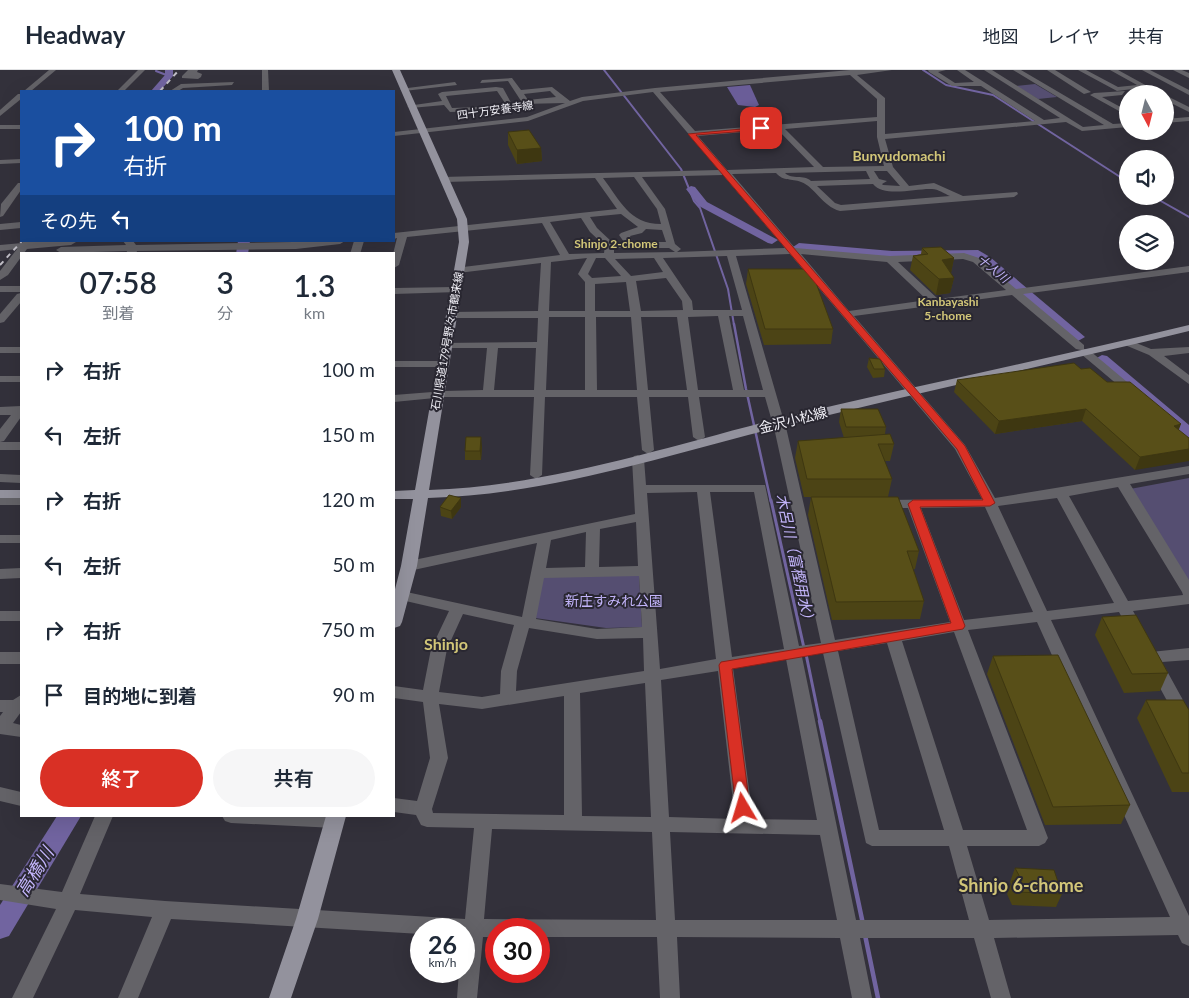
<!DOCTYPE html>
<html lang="ja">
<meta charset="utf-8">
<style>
body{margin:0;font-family:Lato,"Noto Sans JP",sans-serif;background:#f6f6f7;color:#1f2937;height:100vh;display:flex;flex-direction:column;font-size:19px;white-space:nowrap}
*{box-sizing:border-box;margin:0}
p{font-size:16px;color:#747a83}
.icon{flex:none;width:28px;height:28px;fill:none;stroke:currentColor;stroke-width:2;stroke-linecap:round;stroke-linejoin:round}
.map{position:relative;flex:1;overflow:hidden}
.side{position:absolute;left:20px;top:182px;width:375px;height:565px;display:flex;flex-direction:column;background:#fff;border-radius:0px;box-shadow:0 5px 20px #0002}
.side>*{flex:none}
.guide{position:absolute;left:20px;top:20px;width:375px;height:152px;border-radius:0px;box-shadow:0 5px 20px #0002;background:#1a4fa0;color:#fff;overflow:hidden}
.needle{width:32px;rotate:173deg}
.controls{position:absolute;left:1119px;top:15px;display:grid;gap:10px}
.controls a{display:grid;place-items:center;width:55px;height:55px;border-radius:50%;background:#fff;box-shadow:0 5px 20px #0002;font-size:25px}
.speed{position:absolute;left:410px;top:848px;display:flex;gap:10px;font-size:25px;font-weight:700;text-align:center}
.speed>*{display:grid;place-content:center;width:65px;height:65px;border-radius:50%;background:#fff;box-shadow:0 5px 20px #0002;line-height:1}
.speed small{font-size:12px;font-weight:400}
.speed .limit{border:8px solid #d22;background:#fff;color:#111}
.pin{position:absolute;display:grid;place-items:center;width:42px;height:42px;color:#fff;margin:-21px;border-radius:10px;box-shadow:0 2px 8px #0006}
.me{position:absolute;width:55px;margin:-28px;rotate:353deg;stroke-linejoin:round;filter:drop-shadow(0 0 4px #0008)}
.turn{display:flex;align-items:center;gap:18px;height:105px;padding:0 20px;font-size:22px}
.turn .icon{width:65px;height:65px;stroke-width:2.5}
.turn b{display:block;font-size:35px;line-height:42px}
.then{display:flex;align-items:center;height:48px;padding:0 20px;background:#0003;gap:10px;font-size:19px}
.eta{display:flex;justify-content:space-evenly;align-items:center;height:85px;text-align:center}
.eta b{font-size:30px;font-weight:600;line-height:35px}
.action{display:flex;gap:10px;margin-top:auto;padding:10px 20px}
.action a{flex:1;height:58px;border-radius:30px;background:#d93025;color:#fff;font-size:20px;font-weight:600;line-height:58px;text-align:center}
.action a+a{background:#f6f6f7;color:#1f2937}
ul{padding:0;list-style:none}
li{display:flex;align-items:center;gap:15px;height:65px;padding:0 20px}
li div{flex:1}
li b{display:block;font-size:19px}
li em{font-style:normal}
header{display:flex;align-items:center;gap:30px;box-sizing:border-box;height:70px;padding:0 25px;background:#fff;border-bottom:1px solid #e0e1e3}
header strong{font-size:24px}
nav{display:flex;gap:28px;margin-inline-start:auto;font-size:18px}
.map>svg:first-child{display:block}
.green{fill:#554e71}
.forest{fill:#6a5d98}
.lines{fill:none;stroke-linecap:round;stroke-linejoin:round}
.stream-far3{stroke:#7164a0;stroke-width:2}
.stream-far2{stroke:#7164a0;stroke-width:2.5}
.stream-far1{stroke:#7164a0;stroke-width:3}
.stream{stroke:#7164a0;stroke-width:4.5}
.river{fill:#7164a0;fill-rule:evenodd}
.minor{fill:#646368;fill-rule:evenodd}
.major{fill:#93929d;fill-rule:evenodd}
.rail{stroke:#c0bec6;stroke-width:2;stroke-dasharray:5 5;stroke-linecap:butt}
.wall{fill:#4c4415}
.shaded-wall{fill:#3e3711}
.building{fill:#584f18;stroke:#3e3711}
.route{fill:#d93025;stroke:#8d1f18}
.labels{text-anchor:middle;stroke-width:4;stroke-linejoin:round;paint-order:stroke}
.far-street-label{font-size:11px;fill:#f0eff6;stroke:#292731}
.far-neighbourhood-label{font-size:12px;font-weight:bold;fill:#d2c678;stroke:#292731}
.far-water-label{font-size:12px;font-style:italic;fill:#c3b5fb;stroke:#292731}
.far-quarter-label{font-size:14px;font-weight:bold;fill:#d2c678;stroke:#292731}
.street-label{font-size:14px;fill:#f0eff6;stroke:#292731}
.park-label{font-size:14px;fill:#c2b4fa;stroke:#292731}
.water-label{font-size:15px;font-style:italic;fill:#c3b5fb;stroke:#292731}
.quarter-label{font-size:16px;font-weight:bold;fill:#d2c678;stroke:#292731}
.near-water-label{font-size:18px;font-style:italic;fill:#c3b5fb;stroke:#292731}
.near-neighbourhood-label{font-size:18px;font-weight:bold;fill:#d2c678;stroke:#292731}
</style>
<header>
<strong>Headway</strong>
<nav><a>地図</a><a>レイヤ</a><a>共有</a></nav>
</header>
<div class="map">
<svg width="1189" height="928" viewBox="0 0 1189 928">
<rect width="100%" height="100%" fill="#33313b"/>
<g class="green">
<polygon points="1035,14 1057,27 1038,29 1016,16"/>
<polygon points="1189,408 1189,514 1130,419"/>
<polygon points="542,506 639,506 642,557 606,558 535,548"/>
</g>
<polygon class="forest" points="750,15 759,35 755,37 738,35 727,17"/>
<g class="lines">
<g class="stream-far3">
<polyline points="604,0 681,99 694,131 700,138 728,219 734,255"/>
<polyline points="923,0 946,15 993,25 1128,112"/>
<polyline points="156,1 169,6"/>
<polyline points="1152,126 1189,147"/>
</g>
<polyline class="stream-far2" points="734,254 746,319 771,432"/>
<g class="stream-far1">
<polyline points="771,430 804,578"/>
<polyline points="806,584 820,652"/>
</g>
<g class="stream">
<polyline points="820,651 863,854"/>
<polyline points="865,865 878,928"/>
</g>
<g class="river">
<polygon points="165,0 173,0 173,6 160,21 151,21 165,5"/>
<polygon points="691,116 695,117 707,132 778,170 772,174 768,173 699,136 686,119"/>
<polygon points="238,171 250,171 248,184 236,184"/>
<polygon points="799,173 892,181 978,180 990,187 1085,267 1078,271 1073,270 982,193 972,187 892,189 795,180 793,177"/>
<polygon points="1102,285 1107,286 1189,355 1189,368 1183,366 1097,292 1095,289"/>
<polygon points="57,746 81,746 9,866 0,869 0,835"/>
</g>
<g class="minor">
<polygon points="49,0 56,0 31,21 24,21"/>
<polygon points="138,0 145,0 124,21 117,21"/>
<polygon points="188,0 198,0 197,2 202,4 201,7 198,9 182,8 182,6"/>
<polygon points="262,0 268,0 269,21 262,21"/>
<path d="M850 0H892L857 5 885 28V64L1035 51 981 16H952L929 2 928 0H946L938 2 955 13 974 12 957 0H965L1044 50 1060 48 984 0H992L1083 57 1104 55 1013 0H1021L1113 54 1128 53V57L1082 61 1066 52 885 69 893 97 909 116 934 113 963 126 1017 122 1018 124 1014 127 840 141C822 136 815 117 801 112 791 108 784 112 776 103L732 104 795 178 890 186 964 183 979 188 1016 219 1189 196V202L1023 224 1084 275V279L1089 280 1139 322 1141 324 1135 327 1131 326 1081 284V280L1076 279 1012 225 854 246 965 375 995 428 1189 396V404L1130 414 1189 510V534L1133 541 1145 562 1142 566H1132L1119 542 1051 550 1189 846V876L1182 873 1178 865 994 868 1011 928H991L974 868H860L872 928H852L840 868 677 867 680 928H660L657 867H539V859H496V867H483L477 928H457L459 901H464V859H421V864L171 849 138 928H118L152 847 75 840 33 928H12L56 839 0 830V814L62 822 95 746H113L80 824 165 831 465 849 474 758 427 757 421 755 416 745 394 742V728L417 731 430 688 423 632 394 628V616L423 620 431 579 449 541 397 529 395 526 402 521 522 547 537 473 409 501 402 496 409 491 635 444 632 389 634 386 638 385 644 389 646 415H765L799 576 821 573 773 353 774 351 771 348 765 327H699L705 367 699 371 693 367 688 327H649L654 380 648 384 642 380 637 327H545L542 405 536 409 530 405 534 327H445L394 332V325L445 321 483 320 487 278H446L442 277V273L537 272 538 248H451L446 245 451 242 538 241 541 193 458 203 455 202V198L560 185 542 153 407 167 399 195 394 198 393 184 397 168 394 169V163L617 139 595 108 445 112 441 109 442 107 719 100 653 22 583 31 528 51 394 66V62L527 47 565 33 523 34 508 11 480 13 482 10 512 8 521 20 552 17 570 31 582 27 655 18ZM850 5 877 29V47L695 61 660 22ZM550 21 556 27 528 30 524 24ZM877 51V67L884 96 823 97 785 59ZM777 59 814 97 727 100 698 66ZM866 101 870 109 811 111C804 104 792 110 785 103ZM874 101H887L900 116 883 115 882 114 887 111 879 109ZM723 105 785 178 677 182 681 179 675 174 665 139 642 107ZM634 107 657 139 661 154C629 154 620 130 603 108ZM873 114C884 128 917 118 932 119 938 119 945 124 950 126L841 135 835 133 817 116ZM621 144 638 157 621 163 619 165 624 172H612L597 158 590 147ZM581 148 590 162 605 176 604 183 569 184 550 152ZM646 159 662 160 666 172H633L630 166 642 163ZM614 178H669L675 182 614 183ZM790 184 955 379 982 429 882 430 875 434 882 438H908L950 552 835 570 785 353 782 350 783 348 736 186ZM801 184 887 192 927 230 849 241ZM727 186 742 240H693L692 231 663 188ZM587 188 578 204 585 212V241H549L551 192ZM596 188H605L621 206 592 208 588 204ZM654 188 663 202 631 206 615 189ZM963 189 973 192 1006 220 938 229 898 192ZM666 208 682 231 683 240 641 241 636 211ZM626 212 630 241H595V214ZM718 246 733 320H698L688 247ZM729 246H743L763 320H744ZM549 247H585V320H546ZM596 247H631L637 320H597ZM641 247H677L687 320H648ZM498 278H536L534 320H494ZM1118 417 1182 522 1183 525 1128 531 1069 426ZM697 422 716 589 660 599 647 423ZM710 422H754L784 579 732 587ZM1057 428 1114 533 1047 541 998 436ZM985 437 1033 542 964 550 921 438ZM636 452 638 496 599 497 600 459ZM586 462 585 497 546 498 551 470ZM639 506 642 557 597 559 536 549 544 508ZM463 544 514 555 501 601 500 624 482 627 439 622 447 579ZM1037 552 1170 847 989 850 967 776H1039L1045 773 1048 768 968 560ZM529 558 597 569 643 568 644 601 516 621 517 601ZM954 562 1027 760H963L902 571ZM887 573 944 760H879L838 581ZM823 583 866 773 872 776H949L969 850H856L802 587ZM786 589 817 750 753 749 733 598ZM718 601 735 749 669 747 661 610ZM645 613 651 747 582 746 580 623ZM564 626V745L433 743 432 739 448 688 439 634 482 639ZM492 759 652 762 656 850 484 849ZM670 762 820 765 837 850H675Z"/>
<polygon points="1047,0 1055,0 1091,22 1084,24"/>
<polygon points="1078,0 1086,0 1118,17 1137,15 1110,0 1118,0 1149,17 1117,21"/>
<polygon points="1142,0 1150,0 1189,20 1189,25"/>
<polygon points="1173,0 1182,0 1189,3 1189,8"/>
<polygon points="234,12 232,15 183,18 178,21 170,21 181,14"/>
<polygon points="455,12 457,15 404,21 400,19"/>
<path d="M496 17 503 18 515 40 450 42 444 35 411 38 407 36 442 31 438 24 442 22ZM497 21 507 36 452 38 446 26Z"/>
<polygon points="1125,21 1122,25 1102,27 1128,41 1128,46 1090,25 1094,23"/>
<polygon points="18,24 21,24 21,29 0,46 0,40"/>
<polygon points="1165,25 1189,37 1189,42 1165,30"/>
<polygon points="1189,47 1189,51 1165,53 1165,49"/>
<rect x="0" y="55" width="21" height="4"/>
<polygon points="21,89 21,93 0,94 0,90"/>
<polygon points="18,113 21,113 21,120 3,146 0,147 1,134"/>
<polygon points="21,152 21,158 0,160 0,154"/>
<polygon points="24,171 76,172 71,175 27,179 8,205 0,210 0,201 17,179 0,181 0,175 22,173"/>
<polygon points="123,171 133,171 136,175 345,171 340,174 296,179 137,181 136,184 126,184 127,181 61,183 56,180 61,177 126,175"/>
<polygon points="354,171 364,171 360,184 350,184"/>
<rect x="0" y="216" width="21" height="6"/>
<polygon points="454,217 458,218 458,222 394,224 394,218"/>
<polygon points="21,223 21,232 4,252 0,253 0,244 17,224"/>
<polygon points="1129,270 1151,279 1189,277 1189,283 1164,286 1189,305 1189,314 1149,285 1125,275 1124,273"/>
<rect x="0" y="277" width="21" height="6"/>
<polygon points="394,291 443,291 449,294 443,297 394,297"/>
<rect x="0" y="306" width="21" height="6"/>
<polygon points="21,336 21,347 4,371 0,372 0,359 11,345 0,345 0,337"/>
<rect x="0" y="372" width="21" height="8"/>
<polygon points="0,404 21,405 21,413 0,412"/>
<rect x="0" y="427" width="21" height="8"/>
<rect x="0" y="465" width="21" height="8"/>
<polygon points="21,498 21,508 0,509 0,499"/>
<rect x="0" y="541" width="21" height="10"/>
<polygon points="1189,578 1189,590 1162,592 1189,641 1189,662 1183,660 1148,596 1150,593 1143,588 1145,584 1151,582"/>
<rect x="0" y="582" width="21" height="12"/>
<polygon points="21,625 21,642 13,653 21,655 21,667 0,664 0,646 3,642 0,642 0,630 13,630"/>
<polygon points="0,717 21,722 21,736 0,731"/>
<polygon points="222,746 342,746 344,751 341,756 335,758 231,753 225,751"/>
</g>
<g class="major">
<path d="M392 0H400L467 149 469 172 429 420C548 416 663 378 777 349 914 316 1052 288 1189 255V261C1054 294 919 322 784 356 667 385 549 425 428 428L417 496 402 552 400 556 394 558V523L401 496 413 429H394V421L415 420 459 172 457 149Z"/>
<rect x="0" y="420" width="21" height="8"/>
<polygon points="326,746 346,746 318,849 291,928 269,928 296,849"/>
</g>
<g class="rail">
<polyline points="160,21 179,0"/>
<polyline points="0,195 22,171"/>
</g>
</g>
<g class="wall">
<polygon points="508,62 541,78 542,91 517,94 508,75"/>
<polygon points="922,178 954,188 951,203 954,208 950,223 936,225 910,200 913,186 921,184"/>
<polygon points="748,199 833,259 831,274 764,275 746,214"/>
<polygon points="869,288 885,299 884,307 873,308 867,297"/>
<polygon points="1081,299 1107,312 1181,354 1135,400 1082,351 995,364 954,322 957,310"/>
<polygon points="841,339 886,357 885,364 894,374 890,391 884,391 892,409 888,427 919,481 915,499 913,499 924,531 920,549 832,550 808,445 811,427 886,427 804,427 795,388 798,371 844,368 839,352"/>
<polygon points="482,376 481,390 465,390 465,381"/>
<polygon points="461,428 461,437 452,449 441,446 440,437"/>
<polygon points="1102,547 1168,603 1160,621 1124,623 1095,565"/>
<polygon points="993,586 1130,735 1121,754 1045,755 987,604"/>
<polygon points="1146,630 1189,640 1189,722 1172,722 1137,648"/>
<polygon points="1015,798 1062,824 1056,837 1012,835 1007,824 1011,814 1010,812"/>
</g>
<g class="shaded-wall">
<polygon points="541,78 542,91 517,94 517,80"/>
<polygon points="954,188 951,203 942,190"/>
<polygon points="954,208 950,223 936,225 939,209"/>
<polygon points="1086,339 1082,351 995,364 999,351"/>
<polygon points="1181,354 1176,367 1174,356"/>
<polygon points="481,367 482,376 481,390 480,381"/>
<polygon points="1189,379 1189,391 1135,400 1140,387"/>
<polygon points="461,428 461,437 452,449 451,441"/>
</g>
<g class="building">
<polygon points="529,60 541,78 517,80 508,62"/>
<polygon points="941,177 954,188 942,190 954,208 939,209 913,186 928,184 922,178"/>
<polygon points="748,199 804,199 815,210 833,259 765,259"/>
<polygon points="869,288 880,289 885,299 874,299"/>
<polygon points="1074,293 1081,299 1090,298 1107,312 1130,312 1181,354 1174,356 1189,368 1189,379 1140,387 1086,339 999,351 957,310"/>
<polygon points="841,339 878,339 886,357 846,357"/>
<polygon points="890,364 894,374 878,374 892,409 807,409 798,371"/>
<polygon points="466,367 481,367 480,381 465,381"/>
<polygon points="449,425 461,428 451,441 440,437"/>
<polygon points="811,427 898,427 919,481 907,481 924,531 836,532"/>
<polygon points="1136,545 1168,603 1132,604 1102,547"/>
<polygon points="1058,585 1130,735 1053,737 993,586"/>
<polygon points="1146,630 1183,630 1189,640 1189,703 1182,703"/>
<polygon points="1015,798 1054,800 1062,824 1018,822 1012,811 1022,811"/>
</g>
<polygon class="route" points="763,57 761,60 696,65 965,376 995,433 990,436 920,437 965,556 963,559 732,599 750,738 748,742 743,744 738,742 736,738 719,595 721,592 951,553 908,434 913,430 983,430 957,379 688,64"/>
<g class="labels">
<g class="far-street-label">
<text transform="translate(495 40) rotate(-8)" y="4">四十万安養寺線</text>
<text transform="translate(447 271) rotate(-80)" y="4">石川県道179号野々市鶴来線</text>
</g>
<g class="far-neighbourhood-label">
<text x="616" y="178">Shinjo 2-chome</text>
<text x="948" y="236">Kanbayashi<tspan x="948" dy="14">5-chome</tspan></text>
</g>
<g class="far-water-label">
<text transform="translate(993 199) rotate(39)" y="4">十人川</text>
</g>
<g class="far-quarter-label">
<text x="899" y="91">Bunyudomachi</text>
</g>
<g class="street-label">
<text transform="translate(793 350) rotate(-14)" y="5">金沢小松線</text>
</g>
<g class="park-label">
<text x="614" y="536">新庄すみれ公園</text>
</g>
<g class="water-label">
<text transform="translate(795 490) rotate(78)" y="5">木呂川（富樫用水）</text>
</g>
<g class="quarter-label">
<text x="446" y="580">Shinjo</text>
</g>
<g class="near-water-label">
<text transform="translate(35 802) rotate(-58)" y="6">高橋川</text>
</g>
<g class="near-neighbourhood-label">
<text x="1021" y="822">Shinjo 6-chome</text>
</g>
</g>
</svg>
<div class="controls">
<a><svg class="needle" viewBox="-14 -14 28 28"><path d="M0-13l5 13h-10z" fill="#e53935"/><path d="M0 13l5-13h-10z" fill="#747a83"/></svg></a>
<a><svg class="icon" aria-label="sound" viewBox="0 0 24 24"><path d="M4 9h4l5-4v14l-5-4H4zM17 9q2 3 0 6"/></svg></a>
<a><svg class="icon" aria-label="layers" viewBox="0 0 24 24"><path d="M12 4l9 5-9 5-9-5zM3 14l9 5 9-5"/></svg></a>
</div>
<div class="speed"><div>26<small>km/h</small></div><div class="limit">30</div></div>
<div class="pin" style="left:761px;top:58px;background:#d93025"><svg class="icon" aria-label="arrive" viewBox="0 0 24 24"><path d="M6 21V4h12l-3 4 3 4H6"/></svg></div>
<svg class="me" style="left:743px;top:738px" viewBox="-20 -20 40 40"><path d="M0-17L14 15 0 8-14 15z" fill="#d93025" stroke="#fff" stroke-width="4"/></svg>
<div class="guide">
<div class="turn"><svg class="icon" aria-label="right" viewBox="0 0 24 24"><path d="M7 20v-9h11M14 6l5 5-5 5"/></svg><div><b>100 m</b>右折</div></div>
<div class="then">その先<svg class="icon" aria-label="left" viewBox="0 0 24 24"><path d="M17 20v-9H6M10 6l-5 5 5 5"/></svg></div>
</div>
<section class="side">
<div class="eta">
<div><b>07:58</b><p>到着</p></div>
<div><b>3</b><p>分</p></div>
<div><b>1.3</b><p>km</p></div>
</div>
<ul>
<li><svg class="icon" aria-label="right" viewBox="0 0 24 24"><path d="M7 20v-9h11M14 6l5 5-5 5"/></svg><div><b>右折</b></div><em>100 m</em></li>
<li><svg class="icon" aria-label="left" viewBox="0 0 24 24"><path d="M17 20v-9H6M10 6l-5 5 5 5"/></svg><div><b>左折</b></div><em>150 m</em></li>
<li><svg class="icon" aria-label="right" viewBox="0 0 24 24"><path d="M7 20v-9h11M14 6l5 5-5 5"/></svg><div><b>右折</b></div><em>120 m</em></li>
<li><svg class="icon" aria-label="left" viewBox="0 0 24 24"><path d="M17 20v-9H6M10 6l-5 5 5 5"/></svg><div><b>左折</b></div><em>50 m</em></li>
<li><svg class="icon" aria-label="right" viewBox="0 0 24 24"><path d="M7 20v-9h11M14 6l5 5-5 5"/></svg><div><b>右折</b></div><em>750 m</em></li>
<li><svg class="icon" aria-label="arrive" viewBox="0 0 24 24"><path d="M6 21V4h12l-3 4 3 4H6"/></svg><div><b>目的地に到着</b></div><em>90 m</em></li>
</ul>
<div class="action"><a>終了</a><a>共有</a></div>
</section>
</div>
